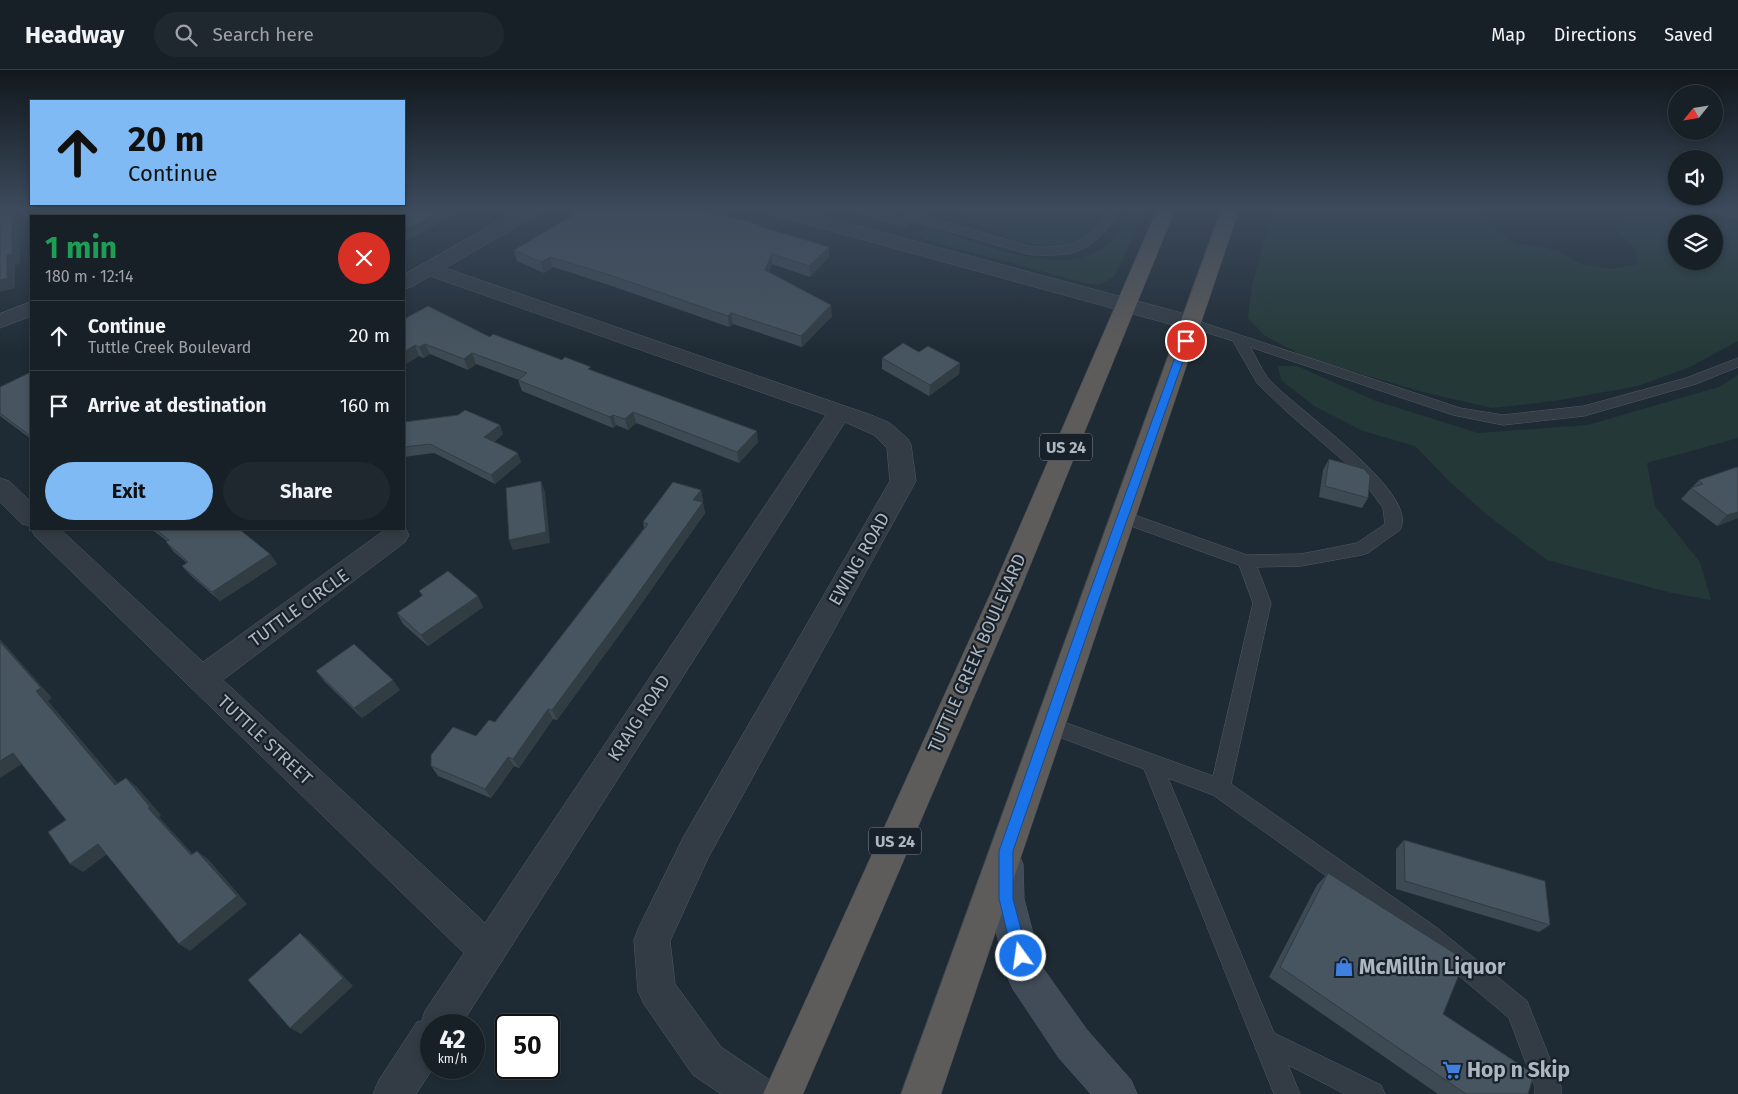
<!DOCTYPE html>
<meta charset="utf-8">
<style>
body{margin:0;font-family:"Fira Sans",sans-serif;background:#20282f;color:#f1f3f6;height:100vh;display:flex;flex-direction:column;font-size:19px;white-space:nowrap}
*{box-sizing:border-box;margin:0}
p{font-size:16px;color:#9ea3a7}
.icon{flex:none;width:28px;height:28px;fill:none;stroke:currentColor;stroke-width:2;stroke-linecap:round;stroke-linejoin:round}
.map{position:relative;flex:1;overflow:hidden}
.panel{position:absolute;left:30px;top:145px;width:375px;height:315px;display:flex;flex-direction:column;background:#172027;border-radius:0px;box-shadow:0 2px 8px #0003,0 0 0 1px #363e44}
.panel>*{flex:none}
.hud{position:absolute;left:30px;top:30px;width:375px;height:105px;border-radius:0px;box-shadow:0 2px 8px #0003,0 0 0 1px #363e44;background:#80baf4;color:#111;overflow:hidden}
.needle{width:32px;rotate:240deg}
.controls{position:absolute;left:1668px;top:15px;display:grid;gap:10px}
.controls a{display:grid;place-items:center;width:55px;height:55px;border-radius:50%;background:#172027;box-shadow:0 2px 8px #0003,0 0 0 1px #363e44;font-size:25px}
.speed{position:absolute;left:420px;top:944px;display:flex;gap:10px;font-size:25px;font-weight:700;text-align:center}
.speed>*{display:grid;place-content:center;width:65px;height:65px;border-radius:50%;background:#172027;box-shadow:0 2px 8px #0003,0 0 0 1px #363e44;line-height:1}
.speed small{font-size:12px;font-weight:400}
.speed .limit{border:2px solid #111;border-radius:8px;background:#fff;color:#111}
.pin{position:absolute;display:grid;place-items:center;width:42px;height:42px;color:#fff;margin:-21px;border:2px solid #fff;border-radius:50%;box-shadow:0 1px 5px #0007}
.me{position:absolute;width:55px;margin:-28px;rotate:346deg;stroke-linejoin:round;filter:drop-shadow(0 0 4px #0008)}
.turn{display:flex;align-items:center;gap:18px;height:105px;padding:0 15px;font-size:22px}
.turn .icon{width:65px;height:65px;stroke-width:2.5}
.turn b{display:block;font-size:35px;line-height:42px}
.round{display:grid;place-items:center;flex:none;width:52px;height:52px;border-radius:26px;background:#20282f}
.summary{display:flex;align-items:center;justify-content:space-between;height:85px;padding:0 15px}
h1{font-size:30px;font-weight:700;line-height:38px;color:#1e9e55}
.action{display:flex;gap:10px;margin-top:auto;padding:10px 15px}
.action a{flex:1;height:58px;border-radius:30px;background:#80baf4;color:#111;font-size:20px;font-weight:700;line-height:58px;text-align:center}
.action a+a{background:#20282f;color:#f1f3f6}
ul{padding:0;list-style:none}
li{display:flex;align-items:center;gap:15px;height:70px;padding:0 15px;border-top:1px solid #363e44}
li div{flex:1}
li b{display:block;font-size:19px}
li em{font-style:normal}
header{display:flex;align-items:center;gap:30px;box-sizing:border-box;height:70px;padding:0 25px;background:#172027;border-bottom:1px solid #363e44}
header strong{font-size:24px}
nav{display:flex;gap:28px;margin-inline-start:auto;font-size:18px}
.search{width:350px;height:45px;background:#20282f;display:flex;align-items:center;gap:12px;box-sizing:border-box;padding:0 18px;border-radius:28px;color:#9ea3a7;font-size:19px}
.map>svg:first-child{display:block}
.green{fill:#243937;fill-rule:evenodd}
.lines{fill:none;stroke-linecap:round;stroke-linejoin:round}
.service-casing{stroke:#505a63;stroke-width:1}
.minor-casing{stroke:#505a63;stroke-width:1}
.tertiary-casing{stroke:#505a63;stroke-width:1}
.secondary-casing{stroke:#505a63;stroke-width:1}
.trunk-casing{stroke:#3d474f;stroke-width:1}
.service{fill:#333c45;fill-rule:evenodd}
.minor{fill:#333c45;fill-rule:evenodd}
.tertiary{fill:#333c45;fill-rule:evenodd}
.secondary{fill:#414c58;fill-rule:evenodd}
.trunk{fill:#5e5c5a;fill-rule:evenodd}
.wall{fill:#3d4953}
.shaded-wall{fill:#323c43}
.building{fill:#475560;stroke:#323c43}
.route{fill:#1a73e8;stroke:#114b97}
.labels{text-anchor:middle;stroke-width:4.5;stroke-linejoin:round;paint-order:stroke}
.shield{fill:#182129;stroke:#808a94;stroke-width:1}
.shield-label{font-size:16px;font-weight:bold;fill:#acb7c2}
.street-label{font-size:18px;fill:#acb7c2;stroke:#182129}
.near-poi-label{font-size:21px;font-weight:bold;fill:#acb7c2;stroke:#182129;text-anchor:start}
</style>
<header>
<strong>Headway</strong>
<div class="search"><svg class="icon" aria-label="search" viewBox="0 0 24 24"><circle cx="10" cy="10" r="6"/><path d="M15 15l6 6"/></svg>Search here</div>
<nav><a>Map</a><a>Directions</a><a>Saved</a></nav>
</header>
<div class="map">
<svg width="1738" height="1024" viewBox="0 0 1738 1024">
<rect width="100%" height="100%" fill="#1f2b34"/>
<g class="green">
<path d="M957 140H1101C1097 148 1093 158 1088 164 1060 193 982 163 957 140Z"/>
<path d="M1128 140H1145L1115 206 1101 214H1089L926 170 919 165 920 161 928 158H933C979 173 1059 208 1103 178 1115 170 1121 153 1128 140Z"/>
<path d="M1272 140H1471L1516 174 1545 177 1560 182 1581 194 1610 199 1638 194 1635 180 1613 156 1630 146 1685 144 1738 154V271L1690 297 1638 316 1554 331 1492 338 1423 322 1307 288 1265 266 1248 248 1252 216ZM1676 154H1714V191H1676Z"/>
<polygon points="1278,296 1297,296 1376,331 1478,363 1588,355 1719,317 1738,305 1738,368 1647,393 1655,436 1700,492 1711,530 1672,523 1547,490 1486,444 1450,412 1415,376 1363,361 1314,336 1281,310"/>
</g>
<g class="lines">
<g class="service-casing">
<g id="service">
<polygon points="852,140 872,140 908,150 910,153 904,157 854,142"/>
<path d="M1107 140H1119C1104 167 1087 184 1055 185 1046 185 1036 186 1028 184L907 149 905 146 911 142 1033 177C1071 178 1087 175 1107 140Z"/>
<polygon points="1711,140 1738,141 1738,149 1713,142"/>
<path d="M1192 249 1460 338 1503 345 1584 336 1686 308 1738 288V297L1696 314 1584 346 1503 355 1453 345 1250 277C1256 287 1261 298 1267 307 1289 335 1422 422 1400 460L1368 483 1362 485 1301 496 1257 497 1271 533 1231 714 1436 857 1527 931 1561 1017V1024H1535V1017L1509 948 1420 873 1213 725 1168 708 1274 963 1381 1015 1385 1024H1345L1288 995 1300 1024H1274L1144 699 1043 661 1040 655 1043 649 1050 647 1213 706 1253 533 1239 495 1117 451 1115 447 1117 443 1123 441 1129 443 1247 485 1301 484 1357 473 1385 454 1383 438 1369 419 1345 392 1287 342 1257 313 1233 271 1187 256 1185 253 1187 250Z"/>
</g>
</g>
<g class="minor-casing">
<g id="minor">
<polygon points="179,140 200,140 205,146 185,146"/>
<polygon points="223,140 248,140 241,146 217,146"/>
<polygon points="518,140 541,140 539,144 445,198 871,345 890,353 908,369 911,375 916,411 708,788 670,871 675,914 721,977 770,1010 776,1024 721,1024 693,1005 644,934 638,921 634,870 639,857 684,766 890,411 887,378 874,365 845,352 461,955 431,955 431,998 433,998 416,1024 373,1024 379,1010 417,952 422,951 425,941 464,883 35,466 31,459 60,459 203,592 386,459 405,458 409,465 405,472 223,610 485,853 826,345 430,206 411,217 404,219 404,205"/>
<polygon points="31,232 31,246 0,258 0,244"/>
<polygon points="0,408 9,411 31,432 31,456 22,454 0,432"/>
</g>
</g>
<g class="tertiary-casing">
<polygon id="tertiary" points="768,140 799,140 1200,248 1203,253 1200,258 1192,259 1184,258 770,144"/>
</g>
<g class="secondary-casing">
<polygon id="secondary" points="1006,778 1018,782 1023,794 1024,829 1042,897 1087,960 1131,1010 1137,1024 1091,1024 1059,988 1013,919 1007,906 988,829 989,794 994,782"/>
</g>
<g class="trunk-casing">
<g id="trunk">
<polygon points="1157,140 1175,140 1021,518 803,1024 763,1024 993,518"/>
<polygon points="1221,140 1239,140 941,1024 901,1024"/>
</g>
</g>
<use href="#service" class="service"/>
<use href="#minor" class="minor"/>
<use href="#tertiary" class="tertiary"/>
<use href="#secondary" class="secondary"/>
<use href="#trunk" class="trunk"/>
</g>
<g class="wall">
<polygon points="573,141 760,155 760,157 829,187 810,207 772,194 769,202 832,246 802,277 733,254 729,257 609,215 553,197 544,203 517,191 514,180 574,145"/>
<polygon points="404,249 490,267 592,301 758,372 739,393 636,353 628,360 616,355 613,358 522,321 518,310 519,310 476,294 468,300 430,284 424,288 419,286 404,295"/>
<polygon points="919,282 960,293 959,304 929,326 882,299 882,288"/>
<polygon points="31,302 31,369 0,346 0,317"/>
<polygon points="404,352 503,364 494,372 521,392 495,414 434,383 404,387"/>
<polygon points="1329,389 1368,428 1362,438 1319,427 1323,400"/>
<polygon points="1734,398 1738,448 1717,456 1681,429 1699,410"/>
<polygon points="701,420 703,431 702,432 705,443 627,554 557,650 553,649 519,698 514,696 491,728 438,706 431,696 495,652 644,458 643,452"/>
<polygon points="151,459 239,459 270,484 277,494 220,531 190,505 182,496 187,493 174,482 166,472 167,471"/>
<polygon points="419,521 483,537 428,576 403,554 397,543 422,526"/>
<polygon points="316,601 400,620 362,648 324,611"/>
<polygon points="1404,770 1550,855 1539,862 1396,819 1396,779"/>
<polygon points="1328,803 1443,944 1528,1024 1438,1024 1269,907 1317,815"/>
</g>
<g class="shaded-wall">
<polygon points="6,140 14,140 14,147 19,155 20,194 15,195 15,218 0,222 0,210"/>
<polygon points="120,140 124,140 125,146 120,146"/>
<polygon points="443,140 463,140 404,172 404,161"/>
<polygon points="829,177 829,187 810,207 809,196"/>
<polygon points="772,184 772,194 766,210 765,200"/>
<polygon points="550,187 553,197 544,203 541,192"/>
<polygon points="831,235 832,246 802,277 801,266"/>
<polygon points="731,243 733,254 729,257 728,246"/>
<polygon points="425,274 430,284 424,288 419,277"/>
<polygon points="415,275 419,286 404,295 404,282"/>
<polygon points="472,283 476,294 468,300 464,289"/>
<polygon points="960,293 959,304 929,326 930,315"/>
<polygon points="633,342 636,353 628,360 625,349"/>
<polygon points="613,345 616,355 613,358 610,347"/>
<polygon points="500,355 503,364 488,376 484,367"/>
<polygon points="757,361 758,372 739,393 737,382"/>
<polygon points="518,383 521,392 495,414 491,405"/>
<polygon points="541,411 545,422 550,473 513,480 509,470"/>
<polygon points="701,420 703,431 696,440 693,430"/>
<polygon points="703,432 705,443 627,554 557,650 552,640"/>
<polygon points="1738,442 1738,448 1717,456 1727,445"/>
<polygon points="270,484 277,494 220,531 212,522"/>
<polygon points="478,526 483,537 428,576 421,565"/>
<polygon points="0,569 52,628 48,631 127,724 115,715 36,621 0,572"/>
<polygon points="393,610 400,620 362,648 354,638"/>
<polygon points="548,639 553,649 519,698 513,689"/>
<polygon points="13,683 25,692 0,708 0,691"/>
<polygon points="508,687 514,696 491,728 485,719"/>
<polygon points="126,708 137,717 161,745 159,747 202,794 191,785 148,738"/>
<polygon points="98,774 110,782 83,802 70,794"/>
<polygon points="197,781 208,789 247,834 190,881 179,874"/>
<polygon points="300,863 310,871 353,916 301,964 290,958"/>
</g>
<g class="building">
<polygon points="0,140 6,140 6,146 12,145 12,184 7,185 7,208 0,210"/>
<rect x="56" y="140" width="64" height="6"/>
<polygon points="350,140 359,140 372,146 338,146"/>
<polygon points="391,140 443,140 404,161 404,146 379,146"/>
<polygon points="574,140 704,140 760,155 759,156 829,177 809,196 772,184 765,200 831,235 801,266 731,243 728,246 607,204 550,187 541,192 514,180 577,143 573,141"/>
<polygon points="428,236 490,267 493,264 562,290 565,287 591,297 588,299 757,361 737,382 633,342 625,349 613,345 610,347 518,310 527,303 472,283 464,289 425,274 419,277 415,275 404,282 404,249"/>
<polygon points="903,273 919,282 928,276 960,293 930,315 882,288"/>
<polygon points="31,302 31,363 29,365 0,343 0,317"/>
<polygon points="465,340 500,355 484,367 518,383 491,405 430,374 404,377 404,352 458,345"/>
<polygon points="1329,389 1364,399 1370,406 1368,428 1325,416"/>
<polygon points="1738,397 1738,442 1727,445 1691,418 1703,414 1699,410 1734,398"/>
<polygon points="541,411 546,462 509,470 506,418"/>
<polygon points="673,412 701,420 693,430 703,432 624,543 552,640 548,639 513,689 508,687 485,719 431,696 431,685 453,657 476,666 489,650 495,652 648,454 643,452"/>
<polygon points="155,459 239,459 270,484 212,522 182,496 188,492 166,472 169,470"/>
<polygon points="448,501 478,526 421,565 397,543 423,525 419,521"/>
<polygon points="0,572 41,618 36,621 115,715 126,708 150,737 148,738 191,785 197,781 237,826 179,874 98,774 70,794 48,762 66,750 13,683 0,691"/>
<polygon points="354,574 393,610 354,638 316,601"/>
<polygon points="1404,770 1545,811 1550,855 1405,811"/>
<polygon points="1328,803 1465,890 1443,944 1534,1004 1528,1024 1466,1024 1280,897"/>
<polygon points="300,863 343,908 290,958 248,910"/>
</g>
<linearGradient id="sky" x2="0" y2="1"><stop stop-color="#11181d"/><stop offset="0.49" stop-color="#3c4a5c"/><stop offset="1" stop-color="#3c4a5c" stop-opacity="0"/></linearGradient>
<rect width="1738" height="284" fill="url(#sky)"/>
<polygon class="route" points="1186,268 1190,271 1096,538 1013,781 1013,829 1028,886 1026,892 1021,894 1015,892 1013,886 999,829 999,781 1084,538 1181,271"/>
<defs>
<g id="shop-bare" transform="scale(1.5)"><path d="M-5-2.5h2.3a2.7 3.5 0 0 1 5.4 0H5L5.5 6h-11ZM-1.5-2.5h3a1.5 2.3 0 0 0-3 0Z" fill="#3f7fe0" stroke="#182129" stroke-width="2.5" paint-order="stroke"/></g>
<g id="supermarket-bare" transform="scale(1.5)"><path d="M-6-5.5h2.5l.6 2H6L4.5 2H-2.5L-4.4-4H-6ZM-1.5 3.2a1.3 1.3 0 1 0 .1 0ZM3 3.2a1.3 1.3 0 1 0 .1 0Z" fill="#3f7fe0" stroke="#182129" stroke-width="2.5" paint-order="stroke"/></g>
</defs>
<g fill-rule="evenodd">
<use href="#shop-bare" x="1344" y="897"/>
<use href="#supermarket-bare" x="1452" y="1000"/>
</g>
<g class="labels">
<g class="shield">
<rect x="1040" y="363.5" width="52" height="27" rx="4"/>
<rect x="869" y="757.5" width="52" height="27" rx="4"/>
</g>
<g class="shield-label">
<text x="1066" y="383">US 24</text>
<text x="895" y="777">US 24</text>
</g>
<g class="street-label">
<text transform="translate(859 489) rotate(-60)" y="6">EWING ROAD</text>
<text transform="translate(299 538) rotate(-36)" y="6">TUTTLE CIRCLE</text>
<text transform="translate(977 583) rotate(-66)" y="6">TUTTLE CREEK BOULEVARD</text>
<text transform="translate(639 648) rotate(-57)" y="6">KRAIG ROAD</text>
<text transform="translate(265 670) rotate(43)" y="6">TUTTLE STREET</text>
</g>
<g class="near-poi-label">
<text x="1359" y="904">McMillin Liquor</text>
<text x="1467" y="1007">Hop n Skip</text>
</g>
</g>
</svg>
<div class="controls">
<a><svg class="needle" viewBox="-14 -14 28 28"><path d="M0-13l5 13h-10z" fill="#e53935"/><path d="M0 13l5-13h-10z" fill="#9ea3a7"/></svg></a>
<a><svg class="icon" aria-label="sound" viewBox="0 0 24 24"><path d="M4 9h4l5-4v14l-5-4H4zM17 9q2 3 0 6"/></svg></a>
<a><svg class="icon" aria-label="layers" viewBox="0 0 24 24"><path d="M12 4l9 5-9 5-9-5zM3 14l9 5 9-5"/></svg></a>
</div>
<div class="speed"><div>42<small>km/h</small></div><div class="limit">50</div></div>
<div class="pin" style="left:1186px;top:271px;background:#d93025"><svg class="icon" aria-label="arrive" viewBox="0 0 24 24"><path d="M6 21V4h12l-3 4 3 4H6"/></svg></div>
<svg class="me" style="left:1021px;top:886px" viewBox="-20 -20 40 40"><circle r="17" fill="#1a73e8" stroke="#fff" stroke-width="3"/><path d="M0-11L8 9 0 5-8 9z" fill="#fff"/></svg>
<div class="hud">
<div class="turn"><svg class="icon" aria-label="ahead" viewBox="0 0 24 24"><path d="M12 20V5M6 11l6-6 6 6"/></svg><div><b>20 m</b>Continue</div></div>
</div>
<section class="panel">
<div class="summary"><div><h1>1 min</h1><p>180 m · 12:14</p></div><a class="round" style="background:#d93025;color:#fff"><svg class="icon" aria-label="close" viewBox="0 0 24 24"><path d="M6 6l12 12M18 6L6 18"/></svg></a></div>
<ul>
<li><svg class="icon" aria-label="ahead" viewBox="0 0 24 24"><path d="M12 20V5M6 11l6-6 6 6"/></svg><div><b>Continue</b><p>Tuttle Creek Boulevard</p></div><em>20 m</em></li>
<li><svg class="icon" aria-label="arrive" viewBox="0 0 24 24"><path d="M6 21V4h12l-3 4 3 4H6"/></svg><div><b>Arrive at destination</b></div><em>160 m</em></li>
</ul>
<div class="action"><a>Exit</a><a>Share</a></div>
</section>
</div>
